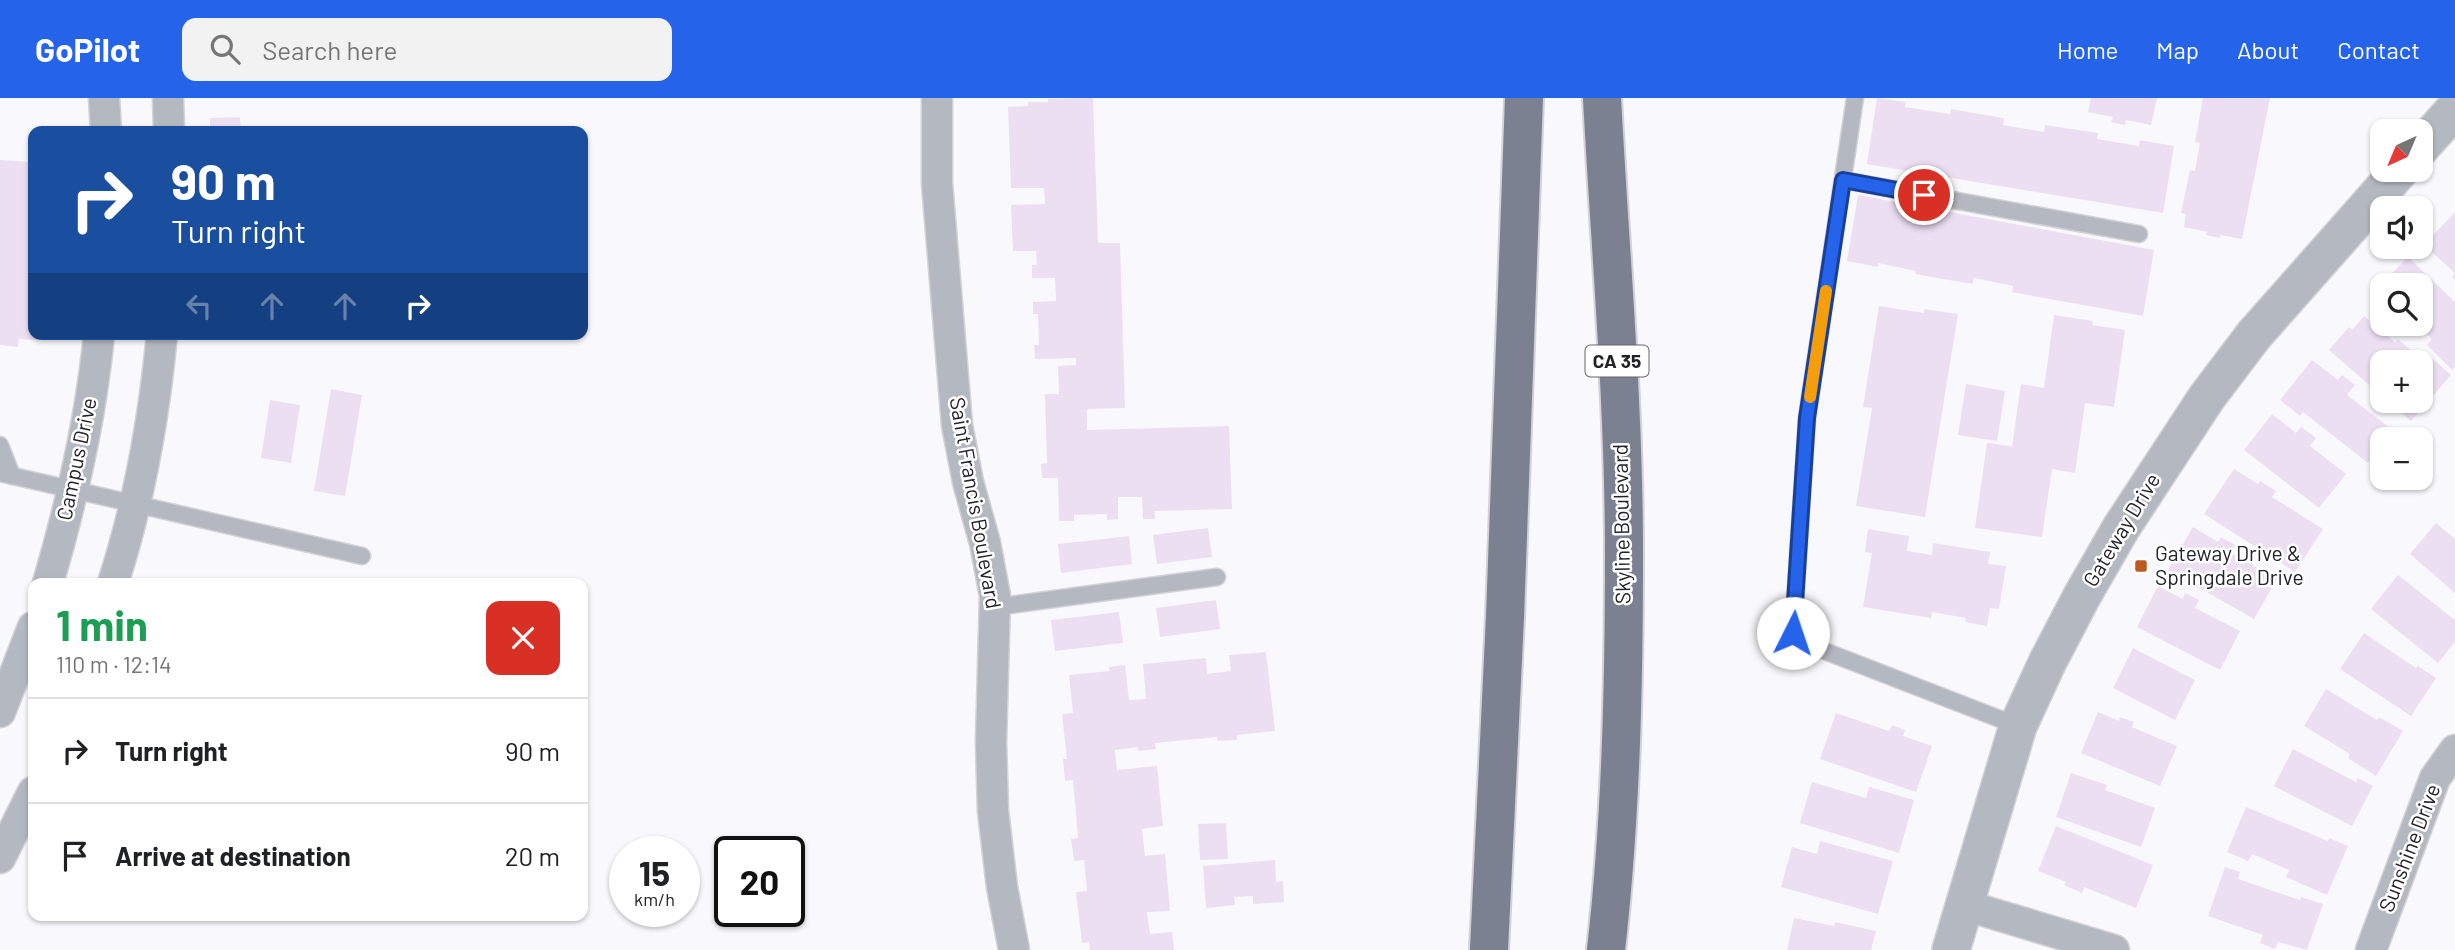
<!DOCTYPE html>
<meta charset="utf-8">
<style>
body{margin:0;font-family:Barlow,sans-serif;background:#f2f2f2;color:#202124;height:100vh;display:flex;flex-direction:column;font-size:26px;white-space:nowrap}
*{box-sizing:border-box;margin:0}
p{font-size:23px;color:#757577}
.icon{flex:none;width:38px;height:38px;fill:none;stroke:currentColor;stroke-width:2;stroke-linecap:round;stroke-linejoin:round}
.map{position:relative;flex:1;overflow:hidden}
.side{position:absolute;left:28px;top:480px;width:560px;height:343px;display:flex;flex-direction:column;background:#fff;border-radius:14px;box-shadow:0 2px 5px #0004}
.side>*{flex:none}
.top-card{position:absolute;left:28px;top:28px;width:560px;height:214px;border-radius:14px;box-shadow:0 2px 5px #0004;background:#1a4fa0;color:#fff;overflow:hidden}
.needle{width:46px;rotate:224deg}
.tools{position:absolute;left:2370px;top:21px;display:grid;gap:14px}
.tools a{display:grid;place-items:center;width:63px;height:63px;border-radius:14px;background:#fff;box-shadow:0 2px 5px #0004;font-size:35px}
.speed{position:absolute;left:609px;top:738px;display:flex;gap:14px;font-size:35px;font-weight:700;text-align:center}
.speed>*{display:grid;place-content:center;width:91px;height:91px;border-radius:50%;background:#fff;box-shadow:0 2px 5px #0004;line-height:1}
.speed small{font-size:18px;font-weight:400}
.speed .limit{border:4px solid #111;border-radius:10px;background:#fff;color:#111}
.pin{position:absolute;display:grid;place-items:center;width:60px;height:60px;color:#fff;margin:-30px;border:4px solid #fff;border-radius:50%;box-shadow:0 2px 7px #0007}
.me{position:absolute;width:77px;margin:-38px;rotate:4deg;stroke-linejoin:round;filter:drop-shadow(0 0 5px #0008)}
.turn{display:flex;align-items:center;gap:24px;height:147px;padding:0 28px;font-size:32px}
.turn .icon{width:91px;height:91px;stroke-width:2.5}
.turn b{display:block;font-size:49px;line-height:60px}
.lanes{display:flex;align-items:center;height:66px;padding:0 28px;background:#0003;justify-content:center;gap:35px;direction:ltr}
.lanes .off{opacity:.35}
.round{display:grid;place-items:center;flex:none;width:74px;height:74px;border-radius:14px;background:#f2f2f2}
.headline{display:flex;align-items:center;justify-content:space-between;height:119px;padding:0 28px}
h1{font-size:42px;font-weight:700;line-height:52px;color:#1e9e55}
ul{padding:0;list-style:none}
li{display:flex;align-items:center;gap:21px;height:105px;padding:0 28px;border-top:2px solid #e0e0e0}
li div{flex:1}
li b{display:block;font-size:26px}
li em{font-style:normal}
header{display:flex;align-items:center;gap:42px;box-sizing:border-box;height:98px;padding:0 35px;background:#2563eb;color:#fff}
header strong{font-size:33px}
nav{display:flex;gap:38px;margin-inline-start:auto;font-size:24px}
.search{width:490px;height:63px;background:#f2f2f2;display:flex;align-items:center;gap:18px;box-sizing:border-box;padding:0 24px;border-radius:14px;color:#757577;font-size:26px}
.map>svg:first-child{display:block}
.building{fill:#ecdff2}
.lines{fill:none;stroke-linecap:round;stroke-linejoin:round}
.service-casing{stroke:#d2d2d7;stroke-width:19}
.minor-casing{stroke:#d2d2d7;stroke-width:33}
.tertiary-casing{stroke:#d2d2d7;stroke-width:40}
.primary-casing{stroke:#d2d2d7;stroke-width:42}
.service{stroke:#b4b8c1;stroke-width:16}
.minor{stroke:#b4b8c1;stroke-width:30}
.tertiary{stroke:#b4b8c1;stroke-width:37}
.primary{stroke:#7b8191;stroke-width:38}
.route-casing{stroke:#184099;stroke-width:18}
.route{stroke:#2563eb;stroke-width:12}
.slow{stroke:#f59e0b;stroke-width:12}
.poi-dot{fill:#bc5a1f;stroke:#fff;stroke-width:2.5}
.labels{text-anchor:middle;stroke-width:5;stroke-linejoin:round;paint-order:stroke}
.shield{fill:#fff;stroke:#65646a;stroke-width:2}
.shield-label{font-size:19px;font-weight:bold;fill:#23222a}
.street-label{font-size:21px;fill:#23222a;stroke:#fff}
.poi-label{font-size:21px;fill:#23222a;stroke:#fff;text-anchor:start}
</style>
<header>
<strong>GoPilot</strong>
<div class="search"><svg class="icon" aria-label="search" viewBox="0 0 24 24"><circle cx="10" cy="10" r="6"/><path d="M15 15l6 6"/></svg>Search here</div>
<nav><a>Home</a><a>Map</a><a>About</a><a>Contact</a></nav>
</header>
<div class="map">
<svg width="2455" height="852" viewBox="0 0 2455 852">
<rect width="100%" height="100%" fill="#f9f9fd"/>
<g class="building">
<polygon points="1093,0 1098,145 1120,145 1125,310 1087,311 1087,332 1229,328 1232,411 1155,413 1155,421 1143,421 1142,399 1118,399 1118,421 1107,422 1107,416 1074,417 1074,423 1059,423 1058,380 1042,380 1041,366 1047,365 1045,296 1059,296 1058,268 1076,267 1076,260 1035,261 1034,247 1039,247 1038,216 1033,216 1033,204 1056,203 1055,180 1032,180 1032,167 1037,167 1036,153 1013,153 1011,107 1045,106 1044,90 1011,90 1008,9 1028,8 1028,4 1048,4 1048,1"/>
<polygon points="1877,0 1906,4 1905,9 1950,16 1951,11 2004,20 2003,27 2044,34 2045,27 2098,35 2097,41 2139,48 2140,42 2174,48 2163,115 1867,66"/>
<polygon points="2091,0 2157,0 2151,27 2126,22 2125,27 2111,24 2113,19 2088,14"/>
<polygon points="2203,0 2270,0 2242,141 2220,137 2220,140 2206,137 2207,134 2184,129 2186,116 2181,115 2190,72 2195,73 2200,45 2195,44"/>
<polygon points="240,19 241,33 210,33 210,20"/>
<polygon points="0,62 31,64 30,71 33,71 33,236 38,236 37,242 19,241 18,249 0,247"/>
<polygon points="1858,97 2154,152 2143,218 2012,194 2013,188 1974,180 1972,186 1915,176 1916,173 1878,165 1878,169 1847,163"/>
<polygon points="2455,114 2455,182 2452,179 2455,175 2424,147"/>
<polygon points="2408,159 2455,204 2455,269 2452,272 2427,247 2432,241 2421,231 2418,234 2409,226 2420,226 2420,187 2382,187 2382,196 2377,191"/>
<polygon points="1879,208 1924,215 1924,211 1958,216 1925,419 1856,408 1872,310 1863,309"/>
<polygon points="2054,217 2093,223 2092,227 2125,232 2114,309 2085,305 2075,375 2052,371 2042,439 1975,430 1987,345 2012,348 2021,286 2044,290"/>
<polygon points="2364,218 2395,244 2398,241 2420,260 2417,264 2382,264 2382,298 2329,252 2349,229 2352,232"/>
<polygon points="2433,261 2451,277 2411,323 2388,303 2420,303 2420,266 2425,270"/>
<polygon points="2312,262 2338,282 2342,277 2355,287 2347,297 2394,333 2388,341 2382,341 2382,348 2368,365 2303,314 2300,318 2280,302"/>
<polygon points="1966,286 2005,293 1997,343 1958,337"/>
<polygon points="331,291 362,297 345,398 314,393"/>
<polygon points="270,302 300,307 291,365 261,360"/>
<polygon points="2272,316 2296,335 2301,329 2316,340 2310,348 2346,376 2319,410 2244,352"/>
<polygon points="2234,371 2258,386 2260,383 2276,393 2272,399 2323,431 2295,474 2204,416"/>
<polygon points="2436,425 2455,441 2455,495 2410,456"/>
<polygon points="2193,429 2218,444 2221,439 2235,447 2231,455 2277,481 2254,521 2168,472"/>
<polygon points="1208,430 1212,459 1157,466 1153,437"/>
<polygon points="1868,431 1909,438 1907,453 1932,457 1933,445 1990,454 1988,466 2006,468 1999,511 1990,510 1987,528 1965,524 1966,520 1932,514 1931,520 1863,509 1872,455 1865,454"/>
<polygon points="1129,438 1132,466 1061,475 1058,446"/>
<polygon points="2398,477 2455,522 2455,544 2438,565 2371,511"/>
<polygon points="2158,488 2183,501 2185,495 2199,502 2195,510 2240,533 2220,572 2137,529"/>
<polygon points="1216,502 1220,531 1160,539 1156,510"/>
<polygon points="1119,514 1123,545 1055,553 1051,522"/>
<polygon points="2364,535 2416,570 2418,568 2436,580 2411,618 2340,571"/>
<polygon points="2133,550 2195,582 2175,622 2113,590"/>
<polygon points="1266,554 1275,633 1237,637 1237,642 1218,643 1217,639 1155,645 1156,651 1138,653 1138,649 1115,652 1117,672 1157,668 1163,728 1142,731 1145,758 1165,756 1170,813 1147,814 1150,836 1172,834 1174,852 1090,852 1089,844 1082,845 1076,794 1087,793 1084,762 1074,763 1071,741 1078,740 1073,682 1065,683 1063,661 1067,661 1062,616 1073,615 1069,577 1110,573 1109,569 1125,567 1129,602 1146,601 1143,566 1206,560 1207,576 1231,573 1229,557"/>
<polygon points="2326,591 2377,622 2379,619 2403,633 2376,678 2348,660 2350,656 2304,628"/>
<polygon points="2098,614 2119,623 2120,619 2134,624 2132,629 2177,648 2160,688 2081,655"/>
<polygon points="1836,615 1889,633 1892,627 1905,632 1903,638 1932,648 1916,694 1820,661"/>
<polygon points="2293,651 2356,684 2358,680 2373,688 2352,728 2274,688"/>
<polygon points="2071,675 2107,687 2105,692 2155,710 2141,749 2056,719"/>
<polygon points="1812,684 1866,700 1869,689 1914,702 1899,755 1800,725"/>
<polygon points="2246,709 2328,743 2329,740 2348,748 2327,797 2286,779 2289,772 2252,756 2248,763 2227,754"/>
<polygon points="1226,725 1228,761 1200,762 1198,726"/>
<polygon points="2056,728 2153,767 2136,810 2084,789 2082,795 2064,787 2066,784 2038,773"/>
<polygon points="1820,743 1893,763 1878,816 1781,789 1792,749 1817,756"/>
<polygon points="1275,762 1276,784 1283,783 1284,804 1253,806 1253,798 1234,799 1235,807 1206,810 1203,768"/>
<polygon points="2225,769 2240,774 2238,781 2300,802 2301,799 2323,806 2307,852 2278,844 2275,851 2260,845 2263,837 2208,818"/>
<polygon points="1794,820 1834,828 1835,824 1876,833 1871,852 1787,852"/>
</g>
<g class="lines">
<g class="service-casing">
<g id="service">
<polyline points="1855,0 1807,320 1793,535 1809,547 2018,628"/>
<polyline points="1843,82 2139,136"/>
<polyline points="0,347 12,378"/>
<polyline points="0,375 362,458"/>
<polyline points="995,509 1217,479"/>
</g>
</g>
<g class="minor-casing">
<g id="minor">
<polyline points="104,0 106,33"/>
<polyline points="168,0 169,33"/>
<polyline points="937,0 937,85 957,327 968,384 985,445 995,498 991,644 993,713 1002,789 1014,852"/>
<path d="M48 485C72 403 91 321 99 236"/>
<path d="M113 485C139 405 154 320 162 236"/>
<polyline points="0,614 33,529"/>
<polyline points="0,760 33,694"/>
<polyline points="1964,807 2114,852"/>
<polyline points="2371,852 2435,680 2455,652"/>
</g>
</g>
<g class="tertiary-casing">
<g id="tertiary">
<polyline points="2420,50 2455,11"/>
<polyline points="1951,852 2018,628 2047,565 2082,498 2121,430 2207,299 2254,237 2400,72"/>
</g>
</g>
<g class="primary-casing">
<g id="primary">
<path d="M1602 0C1610 151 1624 304 1624 455 1624 588 1621 720 1606 852"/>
<polyline points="1489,852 1505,519 1524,0"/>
</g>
</g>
<use href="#service" class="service"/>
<use href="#minor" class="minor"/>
<use href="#tertiary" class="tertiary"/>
<use href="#primary" class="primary"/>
</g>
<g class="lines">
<g class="route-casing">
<polyline id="route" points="1793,535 1807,320 1843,82 1924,97"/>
</g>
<use href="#route" class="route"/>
<polyline class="slow" points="1810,299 1826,193"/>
</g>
<rect class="poi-dot" x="2134" y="461" width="14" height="14" rx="3.5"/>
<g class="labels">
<rect class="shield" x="1585.5" y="247.5" width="63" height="31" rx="5"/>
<g class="shield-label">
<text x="1617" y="270">CA 35</text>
</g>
<g class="street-label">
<text transform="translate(77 361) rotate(-78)" y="7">Campus Drive</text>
<text transform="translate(975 405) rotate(80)" y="7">Saint Francis Boulevard</text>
<text transform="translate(1622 426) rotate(-91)" y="7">Skyline Boulevard</text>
<text transform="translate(2122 432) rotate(-59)" y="7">Gateway Drive</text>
<text transform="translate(2410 750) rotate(-69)" y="7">Sunshine Drive</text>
</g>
<g class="poi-label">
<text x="2155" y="463">Gateway Drive &amp;<tspan x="2155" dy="24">Springdale Drive</tspan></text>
</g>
</g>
</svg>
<div class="tools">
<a><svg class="needle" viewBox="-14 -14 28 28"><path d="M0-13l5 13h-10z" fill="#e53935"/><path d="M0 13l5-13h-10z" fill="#757577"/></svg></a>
<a><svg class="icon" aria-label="sound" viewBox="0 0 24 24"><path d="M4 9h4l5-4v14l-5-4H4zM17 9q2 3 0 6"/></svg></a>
<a><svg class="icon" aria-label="search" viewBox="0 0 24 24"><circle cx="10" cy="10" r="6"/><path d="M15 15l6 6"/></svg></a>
<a>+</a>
<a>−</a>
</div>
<div class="speed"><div>15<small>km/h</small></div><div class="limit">20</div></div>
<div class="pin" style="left:1924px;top:97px;background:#d93025"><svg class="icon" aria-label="arrive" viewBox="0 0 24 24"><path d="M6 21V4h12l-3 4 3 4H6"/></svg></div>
<svg class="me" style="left:1793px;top:535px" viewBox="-20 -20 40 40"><circle r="19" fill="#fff"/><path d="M0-13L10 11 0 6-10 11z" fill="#2563eb"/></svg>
<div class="top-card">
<div class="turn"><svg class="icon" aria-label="right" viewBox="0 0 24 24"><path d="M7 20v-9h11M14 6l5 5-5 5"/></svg><div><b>90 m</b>Turn right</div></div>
<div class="lanes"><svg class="icon off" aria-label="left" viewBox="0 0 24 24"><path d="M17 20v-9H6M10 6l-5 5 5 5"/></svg><svg class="icon off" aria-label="ahead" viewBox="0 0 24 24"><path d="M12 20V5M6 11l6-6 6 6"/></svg><svg class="icon off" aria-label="ahead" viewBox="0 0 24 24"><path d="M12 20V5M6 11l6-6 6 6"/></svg><svg class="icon" aria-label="right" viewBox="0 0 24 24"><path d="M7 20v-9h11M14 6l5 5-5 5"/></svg></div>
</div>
<section class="side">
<div class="headline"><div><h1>1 min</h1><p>110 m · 12:14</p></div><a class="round" style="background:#d93025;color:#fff"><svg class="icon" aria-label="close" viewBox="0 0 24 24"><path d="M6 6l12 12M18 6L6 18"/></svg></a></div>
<ul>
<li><svg class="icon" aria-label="right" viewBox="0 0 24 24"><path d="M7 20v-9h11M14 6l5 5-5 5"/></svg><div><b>Turn right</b></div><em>90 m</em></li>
<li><svg class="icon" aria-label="arrive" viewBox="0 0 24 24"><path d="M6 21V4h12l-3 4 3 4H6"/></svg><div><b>Arrive at destination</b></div><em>20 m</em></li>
</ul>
</section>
</div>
